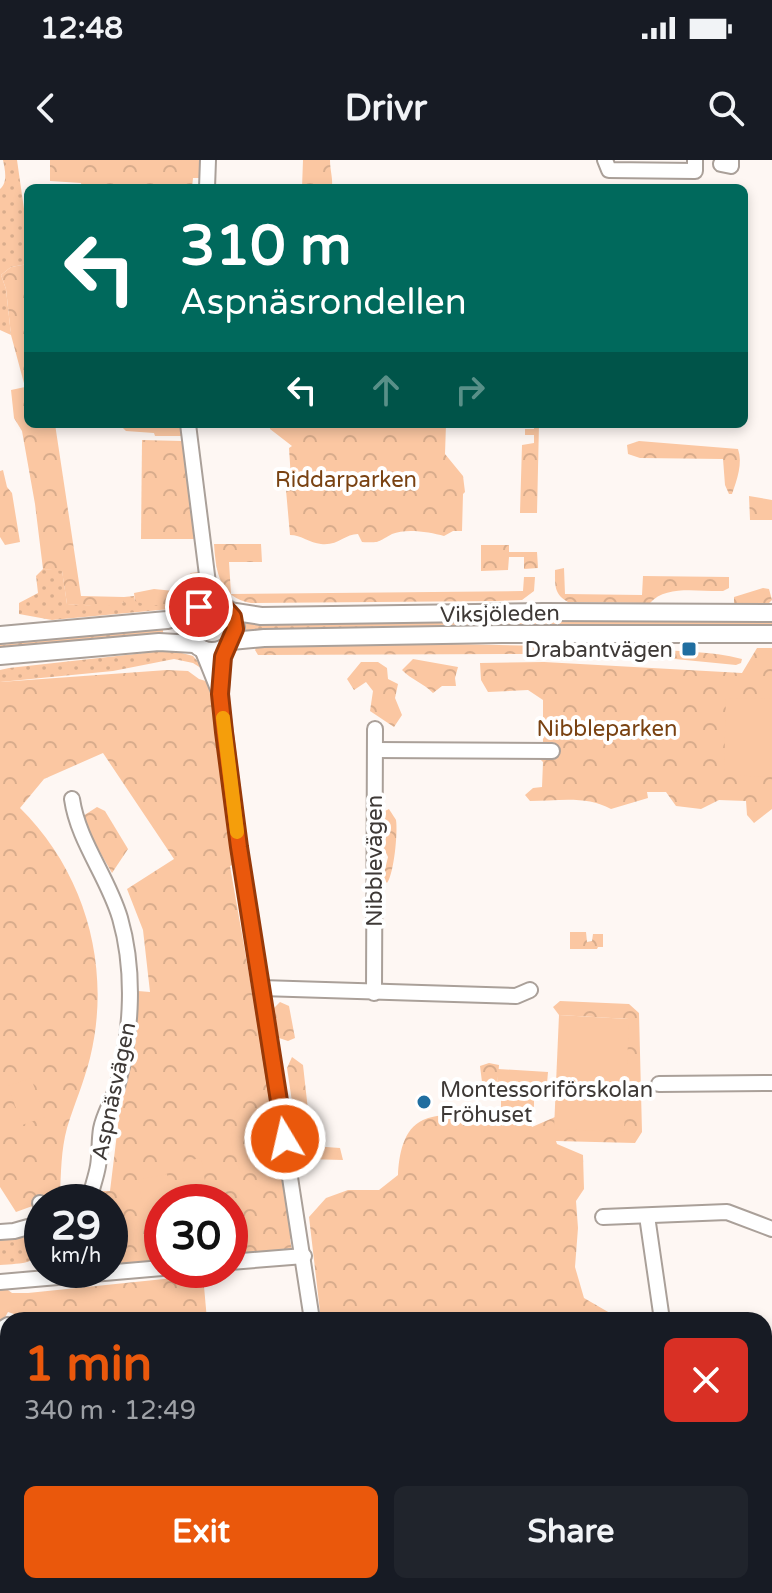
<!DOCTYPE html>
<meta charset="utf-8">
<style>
body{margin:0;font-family:"Varela Round",sans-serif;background:#20242c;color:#f1f3f6;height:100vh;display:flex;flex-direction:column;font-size:30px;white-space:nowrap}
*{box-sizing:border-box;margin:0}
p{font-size:26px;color:#9ea1a6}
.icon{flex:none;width:44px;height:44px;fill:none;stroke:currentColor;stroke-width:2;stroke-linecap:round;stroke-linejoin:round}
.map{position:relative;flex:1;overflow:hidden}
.panel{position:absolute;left:0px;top:1152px;width:772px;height:282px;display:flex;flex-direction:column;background:#171b24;border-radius:24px 24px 0 0;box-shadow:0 4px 12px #0003}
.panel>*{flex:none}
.banner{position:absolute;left:24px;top:24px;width:724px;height:244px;border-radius:12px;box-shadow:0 4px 12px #0003;background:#00695c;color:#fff;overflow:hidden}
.speed{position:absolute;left:24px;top:1024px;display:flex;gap:16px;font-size:40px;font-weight:700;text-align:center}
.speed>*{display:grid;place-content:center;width:104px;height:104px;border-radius:50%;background:#171b24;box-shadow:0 4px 12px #0003;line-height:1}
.speed small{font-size:20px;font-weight:400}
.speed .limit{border:12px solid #d22;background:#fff;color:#111}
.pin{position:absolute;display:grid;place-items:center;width:68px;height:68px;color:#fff;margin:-34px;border:4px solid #fff;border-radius:50%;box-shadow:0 2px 8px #0007}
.me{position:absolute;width:88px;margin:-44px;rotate:351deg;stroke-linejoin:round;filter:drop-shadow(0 0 6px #0008)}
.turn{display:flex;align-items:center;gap:28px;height:168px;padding:0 24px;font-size:36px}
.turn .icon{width:104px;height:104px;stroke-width:2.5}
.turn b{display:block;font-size:56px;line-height:68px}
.lanes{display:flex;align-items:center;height:76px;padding:0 24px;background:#0003;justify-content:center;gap:40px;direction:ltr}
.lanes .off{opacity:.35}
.round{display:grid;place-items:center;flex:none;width:84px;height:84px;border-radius:12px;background:#20242c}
.head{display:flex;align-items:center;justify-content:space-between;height:136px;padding:0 24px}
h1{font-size:48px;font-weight:700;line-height:60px;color:#ea580c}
.action{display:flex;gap:16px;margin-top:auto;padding:16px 24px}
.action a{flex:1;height:92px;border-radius:12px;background:#ea580c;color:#fff;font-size:32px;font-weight:700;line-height:92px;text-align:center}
.action a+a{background:#20242c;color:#f1f3f6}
.status{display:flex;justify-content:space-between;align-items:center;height:56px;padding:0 40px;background:#171b24;direction:ltr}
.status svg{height:22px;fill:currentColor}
header{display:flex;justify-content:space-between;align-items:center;height:104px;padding:0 24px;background:#171b24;font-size:36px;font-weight:700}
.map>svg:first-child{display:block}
.grass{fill:url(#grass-dots)}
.forest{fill:url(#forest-crowns)}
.pitch{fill:#fbc7a2}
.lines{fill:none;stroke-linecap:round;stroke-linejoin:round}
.minor-casing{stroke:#aaa099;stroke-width:18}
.major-casing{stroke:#aaa099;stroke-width:20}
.minor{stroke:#fff;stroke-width:14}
.major{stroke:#fff;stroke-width:16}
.route-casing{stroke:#983908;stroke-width:20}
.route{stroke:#ea580c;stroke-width:14}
.slow{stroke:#f59e0b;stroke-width:14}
.poi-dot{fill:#206ea0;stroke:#fff;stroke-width:3}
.labels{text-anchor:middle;stroke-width:8;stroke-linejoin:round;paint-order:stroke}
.park-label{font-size:22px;fill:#794212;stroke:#fff}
.street-label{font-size:22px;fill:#3e3936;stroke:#fff}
.poi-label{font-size:22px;fill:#3e3936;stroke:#fff;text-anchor:end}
</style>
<div class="status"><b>12:48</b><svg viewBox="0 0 49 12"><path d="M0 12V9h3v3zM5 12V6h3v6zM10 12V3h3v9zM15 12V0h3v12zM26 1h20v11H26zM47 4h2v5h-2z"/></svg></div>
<header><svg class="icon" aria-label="back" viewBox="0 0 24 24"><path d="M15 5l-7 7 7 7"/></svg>Drivr<svg class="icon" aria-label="search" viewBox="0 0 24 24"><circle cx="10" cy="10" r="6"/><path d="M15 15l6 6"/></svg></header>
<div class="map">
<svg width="772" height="1433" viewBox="0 0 772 1433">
<defs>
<pattern id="grass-dots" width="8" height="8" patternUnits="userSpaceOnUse" patternTransform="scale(2)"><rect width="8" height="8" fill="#fbc7a2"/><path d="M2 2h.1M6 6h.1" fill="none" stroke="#d8ac8c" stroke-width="1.8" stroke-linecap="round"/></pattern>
<pattern id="forest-crowns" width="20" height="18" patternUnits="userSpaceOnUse" patternTransform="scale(2)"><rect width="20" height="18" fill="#fbc7a2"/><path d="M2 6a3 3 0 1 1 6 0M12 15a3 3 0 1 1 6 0" fill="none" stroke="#d8ac8c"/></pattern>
</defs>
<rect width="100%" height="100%" fill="#fef7f3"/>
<g class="grass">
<path d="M3 0H17L28 77V104L11 107 1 115 6 129 11 175 0 170V29C8 22 5 10 3 0Z"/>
<path d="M43 409 62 410 67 444 100 446 124 442V437L134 436 135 441 177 440 174 431 191 413 198 412C198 433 202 439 181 448L52 460 19 454V443L38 433 36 416Z"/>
<polygon points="405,461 772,462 772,469 402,466 246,471 246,463"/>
<polygon points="163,469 163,474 0,490 0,485"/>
<polygon points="171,490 193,496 207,512 193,503 174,499 113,511 0,522 0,510 9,508"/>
<path d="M29 1076 38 1077C43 1106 22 1103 0 1105V1080Z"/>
</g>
<g class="forest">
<polygon points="50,0 207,0 204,18 193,18 192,28 82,28 81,23 50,21"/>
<path d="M303 0H330C330 11 333 17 332 28H302Z"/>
<path d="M28 104V264H55L81 436 124 437V442C113 448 103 444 94 450L92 446 67 444 62 411 43 409 35 344 22 271 14 258 11 230 25 227 11 175 6 129 1 115 11 107Z"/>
<polygon points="119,264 181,264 182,276 155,276 154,273 126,271"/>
<path d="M270 264H446L445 294 463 316 465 332 463 334 462 371H453L444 376C430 372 406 368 392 374 377 382 381 383 362 382L358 374C345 374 338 386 321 384 310 383 301 375 290 375L286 330 291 319 289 288 292 286 270 269Z"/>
<polygon points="534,264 539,264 537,353 520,353 522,285 534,283 534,275 525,275 525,269 534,269"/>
<polygon points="142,280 182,281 195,379 141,379"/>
<path d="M639 281 738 289C743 303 737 320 732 334H729L725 325 723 299 640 298 628 294 627 285Z"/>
<polygon points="3,310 7,327 12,333 20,382 5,385 0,377 0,311"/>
<polygon points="749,336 772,340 772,360 750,360"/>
<path d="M214 384H261L262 402H229L231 434 523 431 524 417H535L534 431 522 440 497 441 251 443C219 437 216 412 214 384Z"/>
<polygon points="481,385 509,385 509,392 537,392 538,408 524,409 524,397 509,397 508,410 481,411"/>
<path d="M564 408 565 434 642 435 643 416 729 417V428L723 431C701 432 666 424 650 443L568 442C554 434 555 426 555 410Z"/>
<polygon points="763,428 769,429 772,440 768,444 734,443 734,437"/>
<polygon points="154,429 174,431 177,440 175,445 146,445 135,441 134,433"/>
<path d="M403 483 648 488C680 493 710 490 742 499L741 503 736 505 665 498 539 494 258 495 255 490 258 485Z"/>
<path d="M757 488H772V649L754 663 747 655 746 641 719 640 701 649 676 646 666 632H647L648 638 611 649C586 635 557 641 530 641L525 635 533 628 542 627 543 602 540 599 543 598V540L528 530 488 532 481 520 480 503 544 502 742 513Z"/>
<path d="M413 499 458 507 455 518 456 526H442L433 533C423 523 412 520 402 510Z"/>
<polygon points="361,502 378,502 387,508 388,519 398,524 395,538 402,555 394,567 370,551 373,531 366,522 354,530 347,519"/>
<path d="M167 510 188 511 199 519 209 522 234 704 230 706 295 1076 290 1079 292 1090H284L281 1095 230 1098V1042H162V1102L110 1106V1042H99L101 1031H110L123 924 134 884 138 831 150 832 143 770 127 729 174 699 103 593 44 619 20 648C86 713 112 808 90 898 84 922 74 945 67 968 61 990 61 1013 60 1036L16 1052 0 1027V522Z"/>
<polygon points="97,647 105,651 128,689 112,713 83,663 83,656"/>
<path d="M389 649C390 651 395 658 396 660 398 672 394 714 387 723L383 718 388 697 382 684 383 652Z"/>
<polygon points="570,772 586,772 587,782 592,781 593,774 603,774 603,787 598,787 597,789 570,789"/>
<path d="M560 841 629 844 639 853 642 972 635 983 556 981 557 984 583 995 584 1029 576 1041 578 1068 575 1107 584 1138 622 1160H321L309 1057 326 1038 348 1030H379L398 1015C399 995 403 969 423 960 445 950 500 953 525 954L532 967 555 957V969L629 859 559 855 553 847Z"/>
<polygon points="280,842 289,846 295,878 288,881 279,878 273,849"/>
<polygon points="292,897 303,905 312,986 340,988 343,1000 306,999 306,1008 302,1009 287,908"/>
<polygon points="489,903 499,905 497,927 483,930 480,906"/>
<polygon points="203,1115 207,1160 32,1160 8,1152 0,1166 0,1130 8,1130 12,1133 28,1133"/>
<polygon points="772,1349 772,1433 711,1433 716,1426 764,1426 764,1360"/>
</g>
<g class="pitch">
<polygon points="726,538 772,539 772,617 724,615"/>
<polygon points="559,855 629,859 624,972 554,969"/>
<polygon points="498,909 548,912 546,935 497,933"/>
<polygon points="31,918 45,957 22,965 8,926"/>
<polygon points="501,937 534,938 534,952 501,951"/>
<polygon points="201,998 206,1027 186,1031 181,1002"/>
<polygon points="167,1014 172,1042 162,1042 162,1075 149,1078 138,1020"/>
</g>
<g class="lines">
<g class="minor-casing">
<g id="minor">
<polyline points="605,0 609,10 695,11 695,0"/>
<polyline points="721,4 731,6 731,0"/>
<polyline points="207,28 208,0"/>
<polyline points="188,264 208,423 199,447"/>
<polyline points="208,423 215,429 224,447"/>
<polyline points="202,489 220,534 239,687 312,1160"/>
<polyline points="221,529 223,497 227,486"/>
<polyline points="375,590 552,591"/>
<path d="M72 639C78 681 108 717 120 758 135 810 132 871 118 923 114 939 104 953 101 969 99 981 100 994 98 1006 96 1018 91 1030 89 1042"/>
<polyline points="261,828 516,836 530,830"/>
<polyline points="374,833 375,569"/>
<polyline points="659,924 772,923"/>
<polyline points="40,1043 42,1047"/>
<polyline points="647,1056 662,1160"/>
<polyline points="603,1057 727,1052 772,1069"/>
<polyline points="0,1072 14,1071 42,1063"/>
<polyline points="230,1102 304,1096"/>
<polyline points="0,1122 162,1108"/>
<polyline points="0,1180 3,1168 8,1165"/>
<polyline points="0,1217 8,1219"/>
<polyline points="764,1261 772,1251"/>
<polyline points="38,1426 39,1433"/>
<polyline points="339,1426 340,1433"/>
<polyline points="631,1426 639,1433"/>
</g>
</g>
<g class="major-casing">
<g id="major">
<circle cx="212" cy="467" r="24"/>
<polyline points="229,451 261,456 544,452 772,453"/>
<polyline points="0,475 167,460 192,453"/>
<polyline points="231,481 264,478 502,474 772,474"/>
<polyline points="0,496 159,482 194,484"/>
</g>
</g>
<use href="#minor" class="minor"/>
<use href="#major" class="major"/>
</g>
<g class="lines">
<g class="route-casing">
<polyline id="route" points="199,447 208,444 224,447 233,457 235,469 223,497 220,534 224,572 239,687 285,979"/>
</g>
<use href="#route" class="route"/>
<polyline class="slow" points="223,558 237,672"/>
</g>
<g class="poi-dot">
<rect x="681" y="481" width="16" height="16" rx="4"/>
<circle cx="424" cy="942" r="8"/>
</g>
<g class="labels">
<g class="park-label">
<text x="346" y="327">Riddarparken</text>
<text x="607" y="576">Nibbleparken</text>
</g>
<g class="street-label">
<text transform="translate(500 453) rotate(-1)" y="8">Viksjöleden</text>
<text transform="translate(374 701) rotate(-90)" y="8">Nibblevägen</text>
<text transform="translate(113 931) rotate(-78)" y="8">Aspnäsvägen</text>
</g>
<g class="poi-label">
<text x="673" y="497">Drabantvägen</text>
<text x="440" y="937" text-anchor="start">Montessoriförskolan<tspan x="440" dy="25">Fröhuset</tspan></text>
</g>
</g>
</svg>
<div class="speed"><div>29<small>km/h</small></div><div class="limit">30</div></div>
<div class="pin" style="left:199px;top:447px;background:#d93025"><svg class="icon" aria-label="arrive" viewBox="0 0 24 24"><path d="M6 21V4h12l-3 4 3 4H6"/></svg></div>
<svg class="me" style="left:285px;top:979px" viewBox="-20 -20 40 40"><circle r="17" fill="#ea580c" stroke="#fff" stroke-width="3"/><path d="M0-11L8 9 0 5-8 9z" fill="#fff"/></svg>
<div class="banner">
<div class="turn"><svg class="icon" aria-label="left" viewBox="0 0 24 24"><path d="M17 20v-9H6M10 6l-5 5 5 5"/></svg><div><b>310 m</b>Aspnäsrondellen</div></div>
<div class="lanes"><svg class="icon" aria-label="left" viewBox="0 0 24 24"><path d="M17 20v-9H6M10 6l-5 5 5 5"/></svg><svg class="icon off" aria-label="ahead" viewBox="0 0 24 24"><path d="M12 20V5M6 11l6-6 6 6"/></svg><svg class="icon off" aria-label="right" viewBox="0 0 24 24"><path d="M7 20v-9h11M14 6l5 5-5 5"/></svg></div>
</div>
<section class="panel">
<div class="head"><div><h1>1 min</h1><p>340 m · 12:49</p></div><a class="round" style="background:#d93025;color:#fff"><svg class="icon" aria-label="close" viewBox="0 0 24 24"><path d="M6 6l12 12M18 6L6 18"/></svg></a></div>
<div class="action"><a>Exit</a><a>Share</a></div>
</section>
</div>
